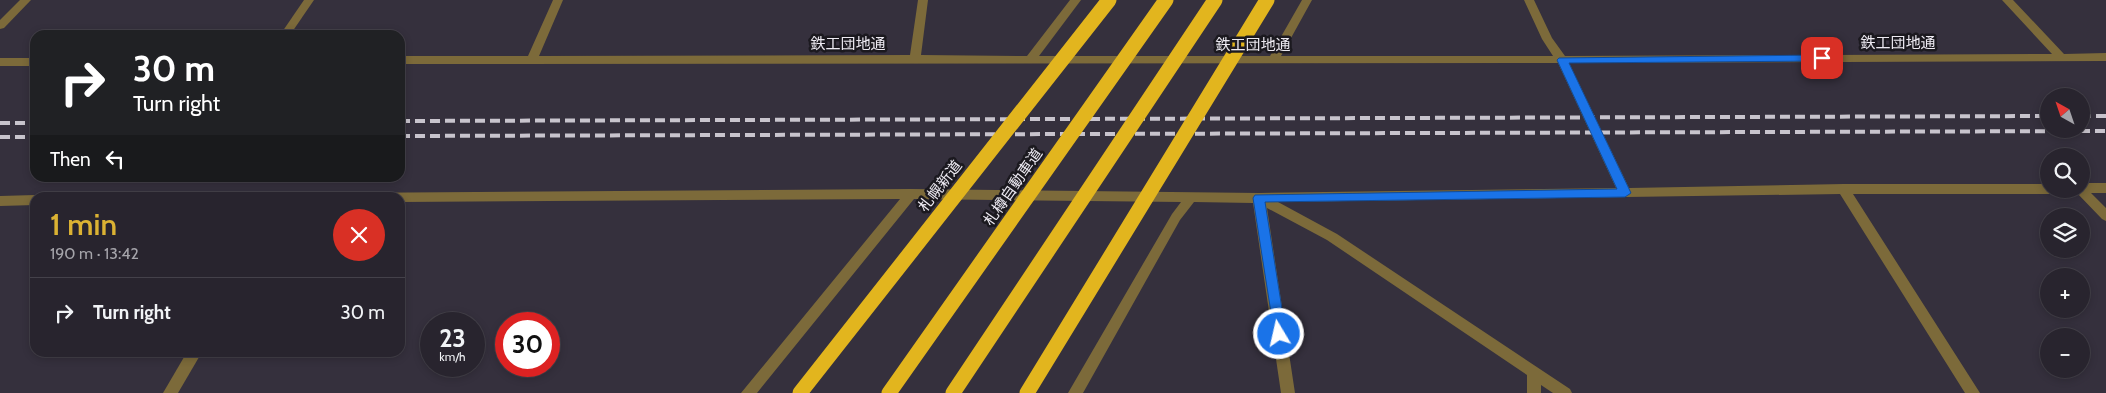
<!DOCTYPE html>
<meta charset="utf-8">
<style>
body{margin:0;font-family:Cabin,"Noto Sans JP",sans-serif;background:#302c36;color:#f1f3f6;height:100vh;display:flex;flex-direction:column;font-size:19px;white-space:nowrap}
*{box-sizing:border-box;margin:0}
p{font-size:16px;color:#a5a4aa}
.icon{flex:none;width:28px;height:28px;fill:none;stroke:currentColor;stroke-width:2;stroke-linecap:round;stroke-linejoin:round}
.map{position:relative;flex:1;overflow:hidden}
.drawer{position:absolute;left:30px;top:192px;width:375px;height:165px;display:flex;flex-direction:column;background:#28242e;border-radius:15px;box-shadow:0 2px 8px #0003,0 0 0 1px #44414a}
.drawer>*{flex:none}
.guide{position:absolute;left:30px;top:30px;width:375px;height:152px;border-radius:15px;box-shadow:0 2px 8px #0003,0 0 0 1px #44414a;background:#202124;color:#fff;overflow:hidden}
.needle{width:32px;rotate:320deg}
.buttons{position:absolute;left:2040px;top:88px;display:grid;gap:10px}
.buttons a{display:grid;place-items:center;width:50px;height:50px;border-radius:50%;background:#28242e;box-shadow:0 2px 8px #0003,0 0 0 1px #44414a;font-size:25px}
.speed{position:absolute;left:420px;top:312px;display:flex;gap:10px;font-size:25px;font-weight:700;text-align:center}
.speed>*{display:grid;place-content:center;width:65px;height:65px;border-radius:50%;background:#28242e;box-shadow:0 2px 8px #0003,0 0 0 1px #44414a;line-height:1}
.speed small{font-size:12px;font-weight:400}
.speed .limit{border:8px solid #d22;background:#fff;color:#111}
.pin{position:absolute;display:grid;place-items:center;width:42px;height:42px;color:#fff;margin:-21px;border-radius:10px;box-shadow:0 2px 8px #0006}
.me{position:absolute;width:55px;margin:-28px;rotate:351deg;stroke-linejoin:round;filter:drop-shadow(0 0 4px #0008)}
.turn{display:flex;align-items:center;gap:18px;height:105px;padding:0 20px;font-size:22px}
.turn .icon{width:65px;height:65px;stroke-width:2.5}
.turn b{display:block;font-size:35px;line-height:42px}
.then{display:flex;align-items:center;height:48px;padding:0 20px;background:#0003;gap:10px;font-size:19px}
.round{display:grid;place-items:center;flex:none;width:52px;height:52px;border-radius:26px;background:#302c36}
.head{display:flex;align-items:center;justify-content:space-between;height:85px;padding:0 20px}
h1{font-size:30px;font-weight:600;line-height:38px;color:#dbb233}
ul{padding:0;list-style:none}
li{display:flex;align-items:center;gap:15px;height:70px;padding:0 20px;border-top:1px solid #44414a}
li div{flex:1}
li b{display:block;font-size:19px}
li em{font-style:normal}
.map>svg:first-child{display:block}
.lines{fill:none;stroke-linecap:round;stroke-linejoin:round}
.minor{fill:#7c6a3a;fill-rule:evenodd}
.rail{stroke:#c8c4cd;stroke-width:4;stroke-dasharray:10 5;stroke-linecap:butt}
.highway-bridge{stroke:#e2b51e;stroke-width:15}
.route{fill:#1a73e8;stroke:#114b97}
.labels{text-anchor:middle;stroke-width:5;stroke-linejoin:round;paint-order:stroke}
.street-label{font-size:15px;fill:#edeaf2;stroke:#1b191f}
</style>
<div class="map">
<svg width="2106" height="393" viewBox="0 0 2106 393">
<rect width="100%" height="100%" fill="#35303d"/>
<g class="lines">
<g class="minor">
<polygon points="20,0 31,0 4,28 0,29 0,20"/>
<polygon points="304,0 314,0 290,35 280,35"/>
<polygon points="553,0 563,0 539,56 910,55 918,0 928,0 921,55 1027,56 1070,0 1081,0 1039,56 1270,56 1302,0 1312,0 1281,56 1553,56 1542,39 1524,0 1534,0 1552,38 1565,56 2052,54 2002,0 2013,0 2064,54 2106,53 2106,61 1569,63 1629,188 1844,184 2049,184 2049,189 2055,189 2053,192 2049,194 1853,194 1980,393 1965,393 1840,194 1278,202 1337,234 1570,389 1572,393 1553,393 1541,385 1541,393 1527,393 1527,375 1327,240 1267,208 1295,393 1281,393 1253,203 1194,202 1180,220 1083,393 1068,393 1172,214 1181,202 914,199 757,393 741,393 900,199 400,202 400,198 333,198 339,193 911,189 1259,193 1616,188 1558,63 400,64 400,56 528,56"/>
<rect x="0" y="58" width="35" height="8"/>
<polygon points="2081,183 2106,183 2106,193 2091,193 2106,208 2106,221 2102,219 2076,192 2074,189 2081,189"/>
<polygon points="35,195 40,198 35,198 35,205 0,206 0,196"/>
<polygon points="187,352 202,352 178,393 163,393"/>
</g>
<g class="rail">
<polyline points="2081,116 2106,116"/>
<polyline points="400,121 2049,116"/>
<polyline points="0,123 35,123"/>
<polyline points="400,136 2106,131"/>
<polyline points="0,137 35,137"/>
</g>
<g class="highway-bridge">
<polyline points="800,393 1109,0"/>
<polyline points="889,393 1166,0"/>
<polyline points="953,393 1215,0"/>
<polyline points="1027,393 1267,0"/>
</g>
</g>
<polygon class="route" points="1822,55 1827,58 1825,61 1569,63 1631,193 1625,197 1265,202 1286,334 1284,338 1279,339 1275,338 1253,198 1255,195 1617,189 1557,60 1559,58"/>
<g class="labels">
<g class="street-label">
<text x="1898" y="48">鉄工団地通</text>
<text x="848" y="49">鉄工団地通</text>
<text x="1253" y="50">鉄工団地通</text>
<text transform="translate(940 186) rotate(-52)" y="5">札幌新道</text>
<text transform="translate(1013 187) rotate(-55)" y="5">札樽自動車道</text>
</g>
</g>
</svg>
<div class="buttons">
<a><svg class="needle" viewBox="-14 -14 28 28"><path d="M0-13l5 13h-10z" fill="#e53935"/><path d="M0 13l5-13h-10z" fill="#a5a4aa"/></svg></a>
<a><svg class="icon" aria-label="search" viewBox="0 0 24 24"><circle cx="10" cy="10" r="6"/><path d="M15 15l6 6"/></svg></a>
<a><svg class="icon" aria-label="layers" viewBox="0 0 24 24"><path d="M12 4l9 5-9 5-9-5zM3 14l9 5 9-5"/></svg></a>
<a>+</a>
<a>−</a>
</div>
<div class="speed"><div>23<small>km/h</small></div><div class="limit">30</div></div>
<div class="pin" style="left:1822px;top:58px;background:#d93025"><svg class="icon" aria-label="arrive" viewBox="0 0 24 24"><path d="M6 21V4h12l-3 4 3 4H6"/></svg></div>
<svg class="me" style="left:1279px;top:334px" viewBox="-20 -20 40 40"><circle r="17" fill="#1a73e8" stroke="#fff" stroke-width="3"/><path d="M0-11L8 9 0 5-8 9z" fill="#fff"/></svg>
<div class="guide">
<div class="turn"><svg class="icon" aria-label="right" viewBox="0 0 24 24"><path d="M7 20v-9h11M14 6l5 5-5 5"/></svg><div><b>30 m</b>Turn right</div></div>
<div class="then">Then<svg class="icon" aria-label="left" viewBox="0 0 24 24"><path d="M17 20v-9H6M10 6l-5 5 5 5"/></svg></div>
</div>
<section class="drawer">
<div class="head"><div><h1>1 min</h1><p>190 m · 13:42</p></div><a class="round" style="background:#d93025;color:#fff"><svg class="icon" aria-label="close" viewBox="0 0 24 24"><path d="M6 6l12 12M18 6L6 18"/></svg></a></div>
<ul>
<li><svg class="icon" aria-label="right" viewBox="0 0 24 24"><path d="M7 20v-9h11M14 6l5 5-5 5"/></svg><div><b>Turn right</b></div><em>30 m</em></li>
</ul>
</section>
</div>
